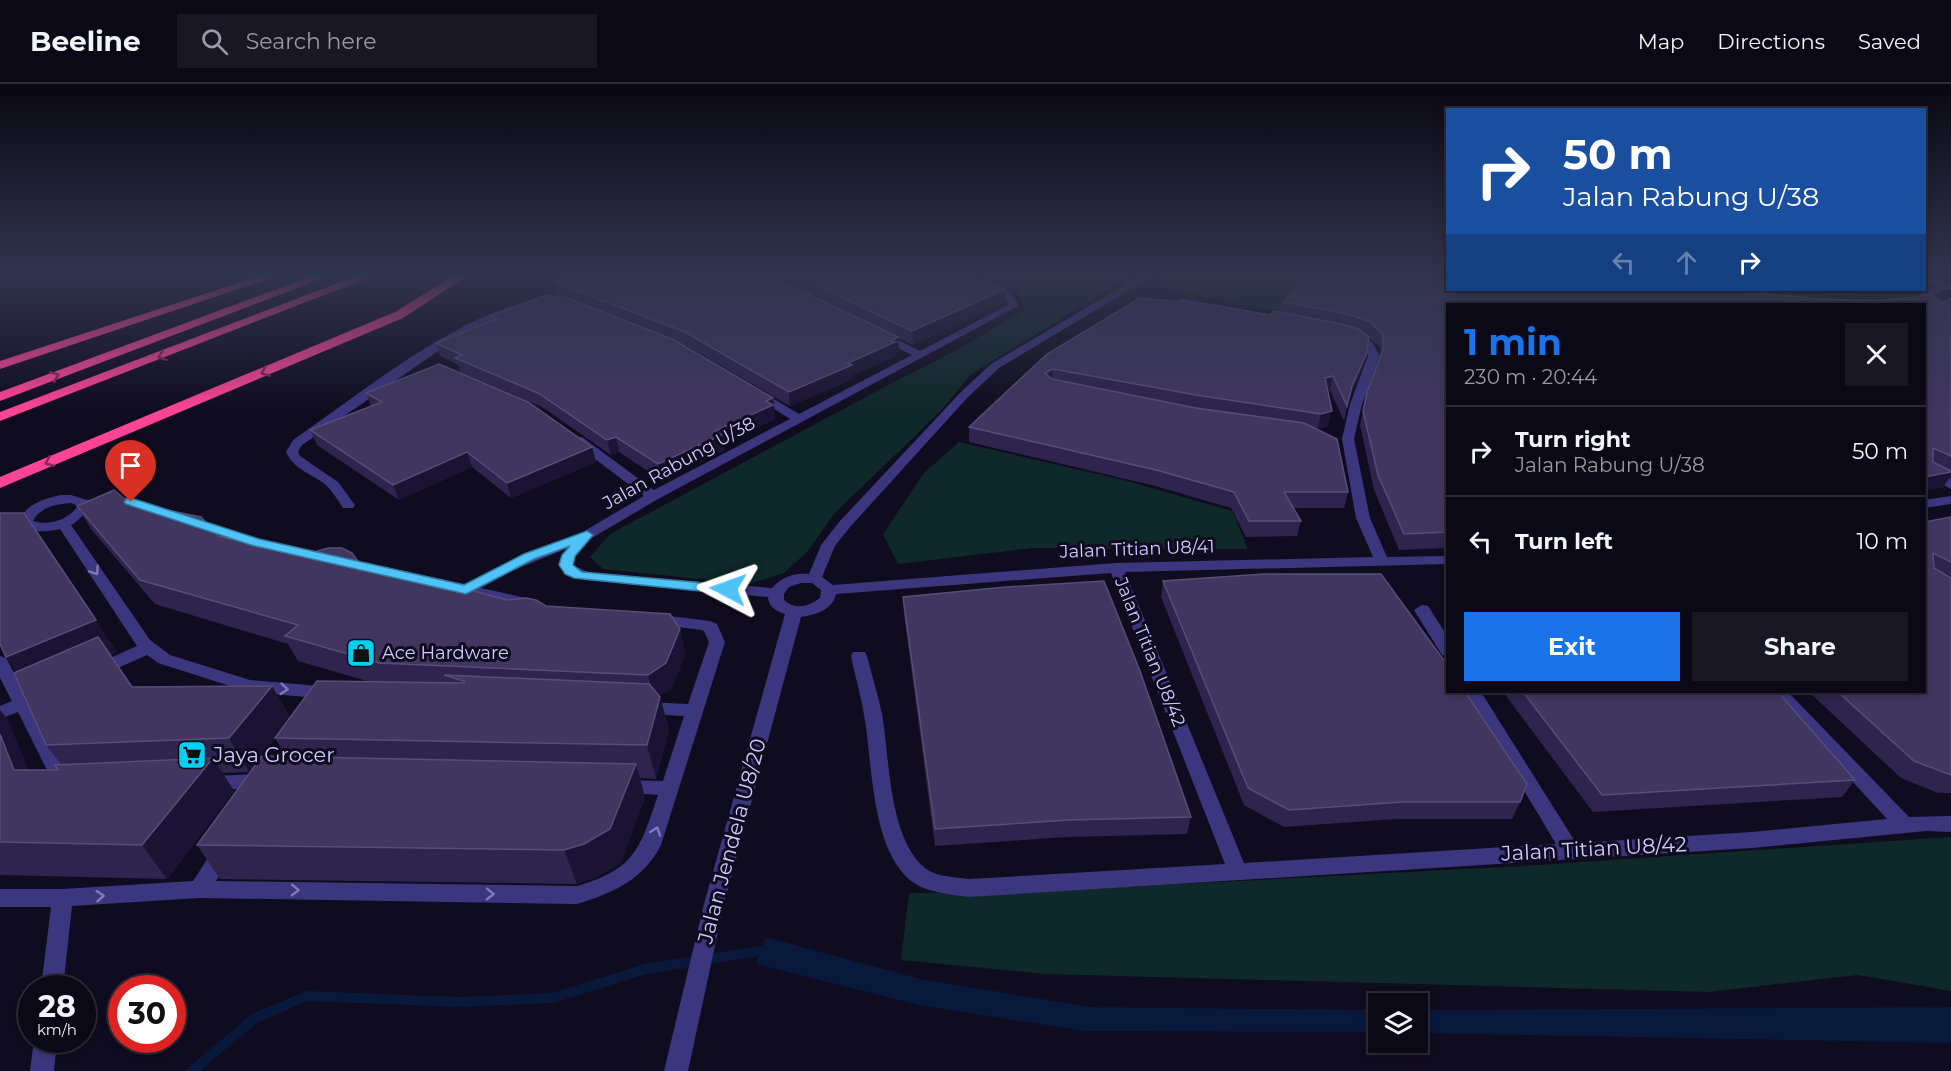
<!DOCTYPE html>
<meta charset="utf-8">
<style>
body{margin:0;font-family:Montserrat,sans-serif;background:#1a1724;color:#f1f3f6;height:100vh;display:flex;flex-direction:column;font-size:22px;white-space:nowrap}
*{box-sizing:border-box;margin:0}
p{font-size:20px;color:#9a9aa1}
.icon{flex:none;width:33px;height:33px;fill:none;stroke:currentColor;stroke-width:2;stroke-linecap:round;stroke-linejoin:round}
.map{position:relative;flex:1;overflow:hidden}
.side{position:absolute;left:1446px;top:219px;width:480px;height:390px;display:flex;flex-direction:column;background:#0c0917;border-radius:0px;box-shadow:0 3px 9px #0003,0 0 0 2px #2c2a36}
.side>*{flex:none}
.guide{position:absolute;left:1446px;top:24px;width:480px;height:183px;border-radius:0px;box-shadow:0 3px 9px #0003,0 0 0 2px #2c2a36;background:#1a4fa0;color:#fff;overflow:hidden}
.controls{position:absolute;left:1368px;top:909px;display:grid;gap:12px}
.controls a{display:grid;place-items:center;width:60px;height:60px;border-radius:0px;background:#0c0917;box-shadow:0 3px 9px #0003,0 0 0 2px #2c2a36;font-size:30px}
.speed{position:absolute;left:18px;top:891px;display:flex;gap:12px;font-size:30px;font-weight:700;text-align:center}
.speed>*{display:grid;place-content:center;width:78px;height:78px;border-radius:50%;background:#0c0917;box-shadow:0 3px 9px #0003,0 0 0 2px #2c2a36;line-height:1}
.speed small{font-size:15px;font-weight:400}
.speed .limit{border:9px solid #d22;background:#fff;color:#111}
.pin{position:absolute;display:grid;place-items:center;width:51px;height:51px;color:#fff;margin:-62px -26px;border-radius:50% 50% 50% 0;rotate:-45deg;box-shadow:0 0 6px #0007}
.pin .icon{rotate:45deg}
.me{position:absolute;width:66px;margin:-33px;rotate:274deg;stroke-linejoin:round;filter:drop-shadow(0 0 4px #0008)}
.turn{display:flex;align-items:center;gap:21px;height:126px;padding:0 18px;font-size:27px}
.turn .icon{width:78px;height:78px;stroke-width:2.5}
.turn b{display:block;font-size:42px;line-height:51px}
.lanes{display:flex;align-items:center;height:57px;padding:0 18px;background:#0003;justify-content:center;gap:30px;direction:ltr}
.lanes .off{opacity:.35}
.round{display:grid;place-items:center;flex:none;width:63px;height:63px;border-radius:0px;background:#1a1724}
.head{display:flex;align-items:center;justify-content:space-between;height:102px;padding:0 18px}
h1{font-size:36px;font-weight:700;line-height:45px;color:#1a73e8}
.action{display:flex;gap:12px;margin-top:auto;padding:12px 18px}
.action a{flex:1;height:69px;border-radius:0px;background:#1a73e8;color:#fff;font-size:24px;font-weight:700;line-height:69px;text-align:center}
.action a+a{background:#1a1724;color:#f1f3f6}
ul{padding:0;list-style:none}
li{display:flex;align-items:center;gap:18px;height:90px;padding:0 18px;border-top:2px solid #2c2a36}
li div{flex:1}
li b{display:block;font-size:22px}
li em{font-style:normal}
header{display:flex;align-items:center;gap:36px;box-sizing:border-box;height:84px;padding:0 30px;background:#0c0917;border-bottom:2px solid #2c2a36}
header strong{font-size:28px}
nav{display:flex;gap:33px;margin-inline-start:auto;font-size:21px}
.search{width:420px;height:54px;background:#1a1724;display:flex;align-items:center;gap:15px;box-sizing:border-box;padding:0 21px;border-radius:0px;color:#9a9aa1;font-size:22px}
.map>svg:first-child{display:block}
.green{fill:#0f2829}
.water{fill:#08193b}
.lines{fill:none;stroke-linecap:round;stroke-linejoin:round}
.stream{stroke:#08193b;stroke-width:10}
.minor{fill:#3c367e;fill-rule:evenodd}
.highway{fill:#ff4496;fill-rule:evenodd}
.wall{fill:#2e244d}
.shaded-wall{fill:#1b1333}
.building{fill:#403660;stroke:#574d79;stroke-width:1.5}
.oneway{stroke:#88285a}
.oneway2{stroke:#8078b8}
.route{fill:#4fc3f7;stroke:#337fa1;stroke-width:1.5}
.labels{text-anchor:middle;stroke-width:6;stroke-linejoin:round;paint-order:stroke}
.street-label{font-size:18px;fill:#d2c9ff;stroke:#100c1f}
.poi-label{font-size:18px;fill:#d2c9ff;stroke:#100c1f;text-anchor:start}
.near-poi-label{font-size:21px;fill:#d2c9ff;stroke:#100c1f;text-anchor:start}
.near-street-label{font-size:21px;fill:#d2c9ff;stroke:#100c1f}
</style>
<header>
<strong>Beeline</strong>
<div class="search"><svg class="icon" aria-label="search" viewBox="0 0 24 24"><circle cx="10" cy="10" r="6"/><path d="M15 15l6 6"/></svg>Search here</div>
<nav><a>Map</a><a>Directions</a><a>Saved</a></nav>
</header>
<div class="map">
<svg width="1951" height="987" viewBox="0 0 1951 987">
<rect width="100%" height="100%" fill="#100c1f"/>
<g class="green">
<polygon points="974,190 1133,190 970,291 942,326 835,429 807,468 784,489 749,500 603,485 590,473 610,450 892,299 957,266 1025,226 1018,206"/>
<polygon points="1166,190 1298,190 1308,193 1314,198 1282,229 1151,201"/>
<polygon points="1750,206 1885,206 1848,211"/>
<polygon points="959,358 1124,396 1232,427 1248,465 1032,464 898,480 883,450 924,389"/>
<polygon points="1951,753 1951,907 1858,891 1708,908 1046,890 901,876 909,809 1028,808 1523,782"/>
</g>
<g class="water">
<polygon points="765,853 921,895 1091,923 1378,926 1378,948 1084,947 918,921 756,880"/>
<polygon points="1951,923 1951,959 1418,949 1418,926"/>
</g>
<g class="lines">
<polyline class="stream" points="192,987 255,934 307,912 460,918 553,914 645,885 760,867 769,868"/>
<g class="minor">
<path d="M953 190C970 190 1015 203 1018 222L658 415 592 454 576 472 573 481 590 489 772 504C782 493 794 489 809 490L821 461 840 437 960 309 991 280 1144 190H1156L999 284 968 313 850 443 835 462 822 493 833 501 1116 479 1373 473 1356 434 1342 355 1350 320 1368 272 1364 263 1345 252V248L1349 247 1372 258 1380 272 1362 320 1354 355 1370 434 1387 473 1448 472V480L1125 488 1244 779 1556 760 1465 608H1481L1576 759 1752 748 1887 735 1770 608H1788L1909 733 1951 732V748L1926 747 1752 764 969 813C951 810 927 809 911 797 870 763 873 679 864 631 861 611 855 592 851 572L853 568H865L867 572C872 592 878 611 882 630 890 675 888 753 925 784 936 793 955 793 969 795L1225 780 1111 489 836 510C833 526 815 531 801 533L724 820 688 987H664L704 820 785 530C777 528 768 522 768 513L584 496 565 490 559 481 562 471 568 464 514 486 481 504 534 516 537 519 529 524 357 485 350 481 357 477 465 500 518 473 581 449 644 412 574 359 572 356 574 353H582L654 406 790 335 754 312V308H762L799 330 912 271 876 253V249H884L920 267 1008 221 1007 216 1000 211ZM801 499H812L821 506 820 514C808 523 795 526 784 516V510L789 503Z"/>
<polygon points="1924,192 1951,200 1951,206 1946,205 1916,220 1880,220 1885,217 1914,214 1936,202 1924,198"/>
<polygon points="1182,214 1215,221 1216,223 1211,226 1178,219 1177,217"/>
<path d="M530 217 534 218V222L497 233 463 250 302 361 298 368 300 372 338 398 355 421 353 424H343C338 416 333 408 326 401 311 389 294 386 286 368L293 356C365 307 445 238 530 217Z"/>
<polygon points="1924,381 1951,395 1951,405 1924,391"/>
<path d="M61 411H71L87 416 125 414 158 422 170 428 163 432C142 427 115 416 93 424 86 426 79 437 71 441L150 556 170 571 250 596 330 603 336 605 339 609 336 613 330 615 249 608 158 579 147 571 102 591H90L88 587 90 583 137 562 60 445C45 448 29 450 18 439 25 420 43 415 61 411ZM71 419 78 422C68 436 49 442 33 437 40 423 56 420 71 419Z"/>
<polygon points="1951,412 1951,420 1924,424 1924,416"/>
<polygon points="192,433 259,456 329,471 331,474 324,478 250,462 187,440 185,437"/>
<polygon points="1422,521 1428,522 1448,553 1448,572 1442,571 1414,526"/>
<path d="M654 530 710 537 717 540 725 558 661 761C643 796 613 809 577 820L199 814 72 822 63 904H41L51 823H0V805H63L193 797C203 784 214 756 232 762L235 768 216 797 577 802C636 785 640 764 658 711L616 708 614 703 616 698 623 696 663 697 684 632 645 630 639 628 636 624 639 620 645 618 688 620 709 558 704 547 701 546 648 539 646 535Z"/>
<polygon points="0,572 6,574 26,611 36,612 39,616 32,622 74,703 72,708 65,710 58,708 18,628 0,635 0,622 12,617 0,594"/>
<polygon points="263,690 270,692 272,697 270,702 263,704 209,706 202,704 200,699 202,694 209,692"/>
<polygon points="34,956 57,956 54,987 30,987"/>
</g>
<g class="highway">
<polygon points="265,190 283,190 0,285 0,277"/>
<polygon points="317,190 334,190 0,317 0,308"/>
<polygon points="361,190 378,190 0,337 0,328"/>
<polygon points="456,190 470,190 403,234 0,404 0,393 395,228"/>
</g>
</g>
<g class="wall">
<polygon points="575,190 964,190 1005,218 913,261 898,254 899,267 896,269 896,272 853,291 853,295 790,322 687,262 679,259 775,329 774,329 775,335 724,359 725,366 661,396 619,368 611,371 542,323 460,288 458,281 440,272 436,259 492,236 491,232 562,213 557,211 554,198"/>
<polygon points="1448,206 1728,206 1728,207 1823,215 1943,219 1951,214 1951,392 1943,403 1924,407 1924,220 1448,220 1448,464 1399,466 1374,406 1360,341 1367,308 1379,276 1380,263 1369,254 1362,285 1349,316 1344,337 1330,306 1328,307 1328,342 1318,345 1314,344 1348,408 1344,424 1293,424 1301,437 1297,452 1246,453 1231,424 1155,402 969,358 969,343 1047,270 1270,231 1281,228 1283,218"/>
<polygon points="366,309 592,363 596,378 511,414 472,383 399,416 317,361 310,346 371,322"/>
<polygon points="126,416 218,452 304,471 360,480 424,500 507,516 546,522 680,545 685,570 672,604 660,612 669,646 656,695 640,694 645,713 621,779 596,793 577,800 220,795 197,761 286,672 275,654 249,688 222,689 234,707 167,795 0,791 0,626 7,635 28,686 58,686 61,680 46,661 17,588 6,573 117,568 110,571 132,603 272,602 290,634 367,597 298,577 288,560 155,520 91,445 77,422"/>
<polygon points="1951,433 1951,709 1938,709 1901,694 1809,608 1924,608 1924,438"/>
<polygon points="1163,497 1520,718 1512,735 1396,735 1284,743 1244,721 1161,513"/>
<polygon points="903,513 1191,733 1187,750 1068,753 935,762 904,530"/>
<polygon points="1503,608 1778,608 1855,696 1842,713 1593,728"/>
</g>
<g class="shaded-wall">
<polygon points="1005,205 1005,218 913,261 912,247"/>
<polygon points="898,253 899,267 896,269 896,272 853,291 853,295 790,322 789,308"/>
<polygon points="1366,271 1362,285 1349,316 1344,337 1352,302"/>
<polygon points="1053,285 1052,299 1045,289"/>
<polygon points="1333,292 1330,306 1322,309 1325,294"/>
<polygon points="773,314 775,329 774,329 775,335 724,359 725,366 661,396 658,380 715,347 766,317"/>
<polygon points="1332,327 1328,342 1318,345 1321,330"/>
<polygon points="616,353 619,368 611,371 607,356"/>
<polygon points="592,363 596,378 511,414 507,399"/>
<polygon points="467,368 472,383 399,416 393,401"/>
<polygon points="1951,388 1951,391 1943,403 1924,407 1924,393"/>
<polygon points="96,536 117,568 31,606 6,573"/>
<polygon points="680,545 685,570 672,604 654,616 648,591"/>
<polygon points="272,602 290,635 249,688 229,654"/>
<polygon points="660,613 669,646 656,695 647,661"/>
<polygon points="0,626 7,635 41,719 14,686 0,650"/>
<polygon points="213,674 234,707 167,795 142,761"/>
<polygon points="636,680 645,713 621,779 596,793 577,800 564,766"/>
</g>
<g class="building">
<polygon points="575,190 752,190 800,206 898,253 891,257 895,258 848,279 852,281 789,308 685,248 554,198"/>
<polygon points="785,190 964,190 1005,205 912,247 809,198"/>
<polygon points="1311,190 1448,190 1448,206 1720,206 1823,215 1875,217 1932,211 1943,219 1951,214 1951,372 1933,364 1933,378 1951,387 1951,388 1924,393 1924,220 1448,220 1448,448 1404,450 1378,391 1363,327 1367,308 1383,267 1383,250 1369,237 1343,229 1283,218"/>
<polygon points="546,211 567,214 674,256 773,314 766,317 773,321 715,347 722,351 658,380 616,353 607,356 538,309 455,274 462,271 436,259 496,235 491,232"/>
<polygon points="1140,214 1213,221 1270,231 1274,227 1336,239 1359,245 1369,253 1366,271 1352,302 1347,322 1333,292 1325,294 1332,327 1321,330 1196,311 1053,285 1045,289 1052,295 1196,324 1304,339 1337,355 1348,408 1284,408 1301,437 1249,437 1234,408 1156,386 969,343 1047,270"/>
<polygon points="439,280 528,318 592,363 507,399 467,368 393,401 310,346 382,318 366,309"/>
<polygon points="114,406 126,416 137,420 201,433 218,452 304,471 328,464 342,464 352,469 360,480 424,500 466,505 507,516 526,514 536,516 546,522 670,530 680,545 666,579 648,591 379,579 285,552 298,541 140,496 77,422"/>
<polygon points="0,429 24,429 96,536 6,573 0,560"/>
<polygon points="1951,433 1951,478 1933,469 1934,484 1951,494 1951,691 1914,677 1838,608 1924,608 1924,438"/>
<polygon points="1264,490 1381,490 1448,582 1448,608 1465,608 1527,700 1520,718 1402,718 1289,726 1248,704 1163,497"/>
<polygon points="1104,497 1140,587 1191,733 1069,736 935,745 903,513 1006,503"/>
<polygon points="98,553 132,603 272,602 229,654 46,661 14,589"/>
<polygon points="444,591 649,600 660,613 647,661 275,654 317,597 464,599 464,597"/>
<polygon points="1523,608 1778,608 1855,696 1602,711"/>
<polygon points="0,650 14,686 58,686 55,681 213,674 142,761 0,758"/>
<polygon points="262,672 636,680 610,745 584,760 564,766 197,761"/>
</g>
<defs><path id="oneway-chevron" d="M-2-3.5L2.5 0L-2 3.5" fill="none" stroke-width="1.6" stroke-linecap="round" stroke-linejoin="round" transform="scale(1.5)"/></defs>
<g class="oneway">
<use href="#oneway-chevron" transform="translate(162 272) rotate(159)"/>
<use href="#oneway-chevron" transform="translate(265 288) rotate(157)"/>
<use href="#oneway-chevron" transform="translate(55 292) rotate(-20)"/>
<use href="#oneway-chevron" transform="translate(49 378) rotate(157)"/>
</g>
<g class="oneway2">
<use href="#oneway-chevron" transform="translate(95 487) rotate(56)"/>
<use href="#oneway-chevron" transform="translate(284 605) rotate(5)"/>
<use href="#oneway-chevron" transform="translate(656 747) rotate(-71)"/>
<use href="#oneway-chevron" transform="translate(295 806) rotate(1)"/>
<use href="#oneway-chevron" transform="translate(490 810) rotate(1)"/>
<use href="#oneway-chevron" transform="translate(100 812) rotate(-4)"/>
</g>
<linearGradient id="sky" x2="0" y2="1"><stop stop-color="#090711"/><stop offset="0.58" stop-color="#31344d"/><stop offset="1" stop-color="#31344d" stop-opacity="0"/></linearGradient>
<rect width="1951" height="329" fill="url(#sky)"/>
<polygon class="route" points="131,414 259,455 464,501 524,470 587,447 593,451 575,472 573,481 582,488 728,501 735,505 728,510 574,494 565,490 559,481 562,471 570,462 534,475 466,510 251,461 126,420 124,418 126,415"/>
<defs>
<g id="shop-square" transform="scale(1.5)"><rect x="-9" y="-9" width="18" height="18" rx="4" fill="#00d1f4" stroke="#100c1f"/><path d="M-5-2.5h2.3a2.7 3.5 0 0 1 5.4 0H5L5.5 6h-11ZM-1.5-2.5h3a1.5 2.3 0 0 0-3 0Z" fill="#111"/></g>
<g id="supermarket-square" transform="scale(1.5)"><rect x="-9" y="-9" width="18" height="18" rx="4" fill="#00d1f4" stroke="#100c1f"/><path d="M-6-5.5h2.5l.6 2H6L4.5 2H-2.5L-4.4-4H-6ZM-1.5 3.2a1.3 1.3 0 1 0 .1 0ZM3 3.2a1.3 1.3 0 1 0 .1 0Z" fill="#111"/></g>
</defs>
<g fill-rule="evenodd">
<use href="#shop-square" x="361" y="569"/>
<use href="#supermarket-square" x="192" y="671"/>
</g>
<g class="labels">
<g class="street-label">
<text transform="translate(679 379) rotate(-29)" y="6">Jalan Rabung U/38</text>
<text transform="translate(1137 465) rotate(-2)" y="6">Jalan Titian U8/41</text>
<text transform="translate(1150 568) rotate(68)" y="6">Jalan Titian U8/42</text>
</g>
<g class="poi-label">
<text x="382" y="575">Ace Hardware</text>
</g>
<g class="near-poi-label">
<text x="213" y="678">Jaya Grocer</text>
</g>
<g class="near-street-label">
<text transform="translate(732 757) rotate(-75)" y="7">Jalan Jendela U8/20</text>
<text transform="translate(1594 765) rotate(-3)" y="7">Jalan Titian U8/42</text>
</g>
</g>
</svg>
<div class="controls">
<a><svg class="icon" aria-label="layers" viewBox="0 0 24 24"><path d="M12 4l9 5-9 5-9-5zM3 14l9 5 9-5"/></svg></a>
</div>
<div class="speed"><div>28<small>km/h</small></div><div class="limit">30</div></div>
<div class="pin" style="left:131px;top:418px;background:#d93025"><svg class="icon" aria-label="arrive" viewBox="0 0 24 24"><path d="M6 21V4h12l-3 4 3 4H6"/></svg></div>
<svg class="me" style="left:728px;top:505px" viewBox="-20 -20 40 40"><path d="M0-17L14 15 0 8-14 15z" fill="#4fc3f7" stroke="#fff" stroke-width="4"/></svg>
<div class="guide">
<div class="turn"><svg class="icon" aria-label="right" viewBox="0 0 24 24"><path d="M7 20v-9h11M14 6l5 5-5 5"/></svg><div><b>50 m</b>Jalan Rabung U/38</div></div>
<div class="lanes"><svg class="icon off" aria-label="left" viewBox="0 0 24 24"><path d="M17 20v-9H6M10 6l-5 5 5 5"/></svg><svg class="icon off" aria-label="ahead" viewBox="0 0 24 24"><path d="M12 20V5M6 11l6-6 6 6"/></svg><svg class="icon" aria-label="right" viewBox="0 0 24 24"><path d="M7 20v-9h11M14 6l5 5-5 5"/></svg></div>
</div>
<section class="side">
<div class="head"><div><h1>1 min</h1><p>230 m · 20:44</p></div><a class="round"><svg class="icon" aria-label="close" viewBox="0 0 24 24"><path d="M6 6l12 12M18 6L6 18"/></svg></a></div>
<ul>
<li><svg class="icon" aria-label="right" viewBox="0 0 24 24"><path d="M7 20v-9h11M14 6l5 5-5 5"/></svg><div><b>Turn right</b><p>Jalan Rabung U/38</p></div><em>50 m</em></li>
<li><svg class="icon" aria-label="left" viewBox="0 0 24 24"><path d="M17 20v-9H6M10 6l-5 5 5 5"/></svg><div><b>Turn left</b></div><em>10 m</em></li>
</ul>
<div class="action"><a>Exit</a><a>Share</a></div>
</section>
</div>
